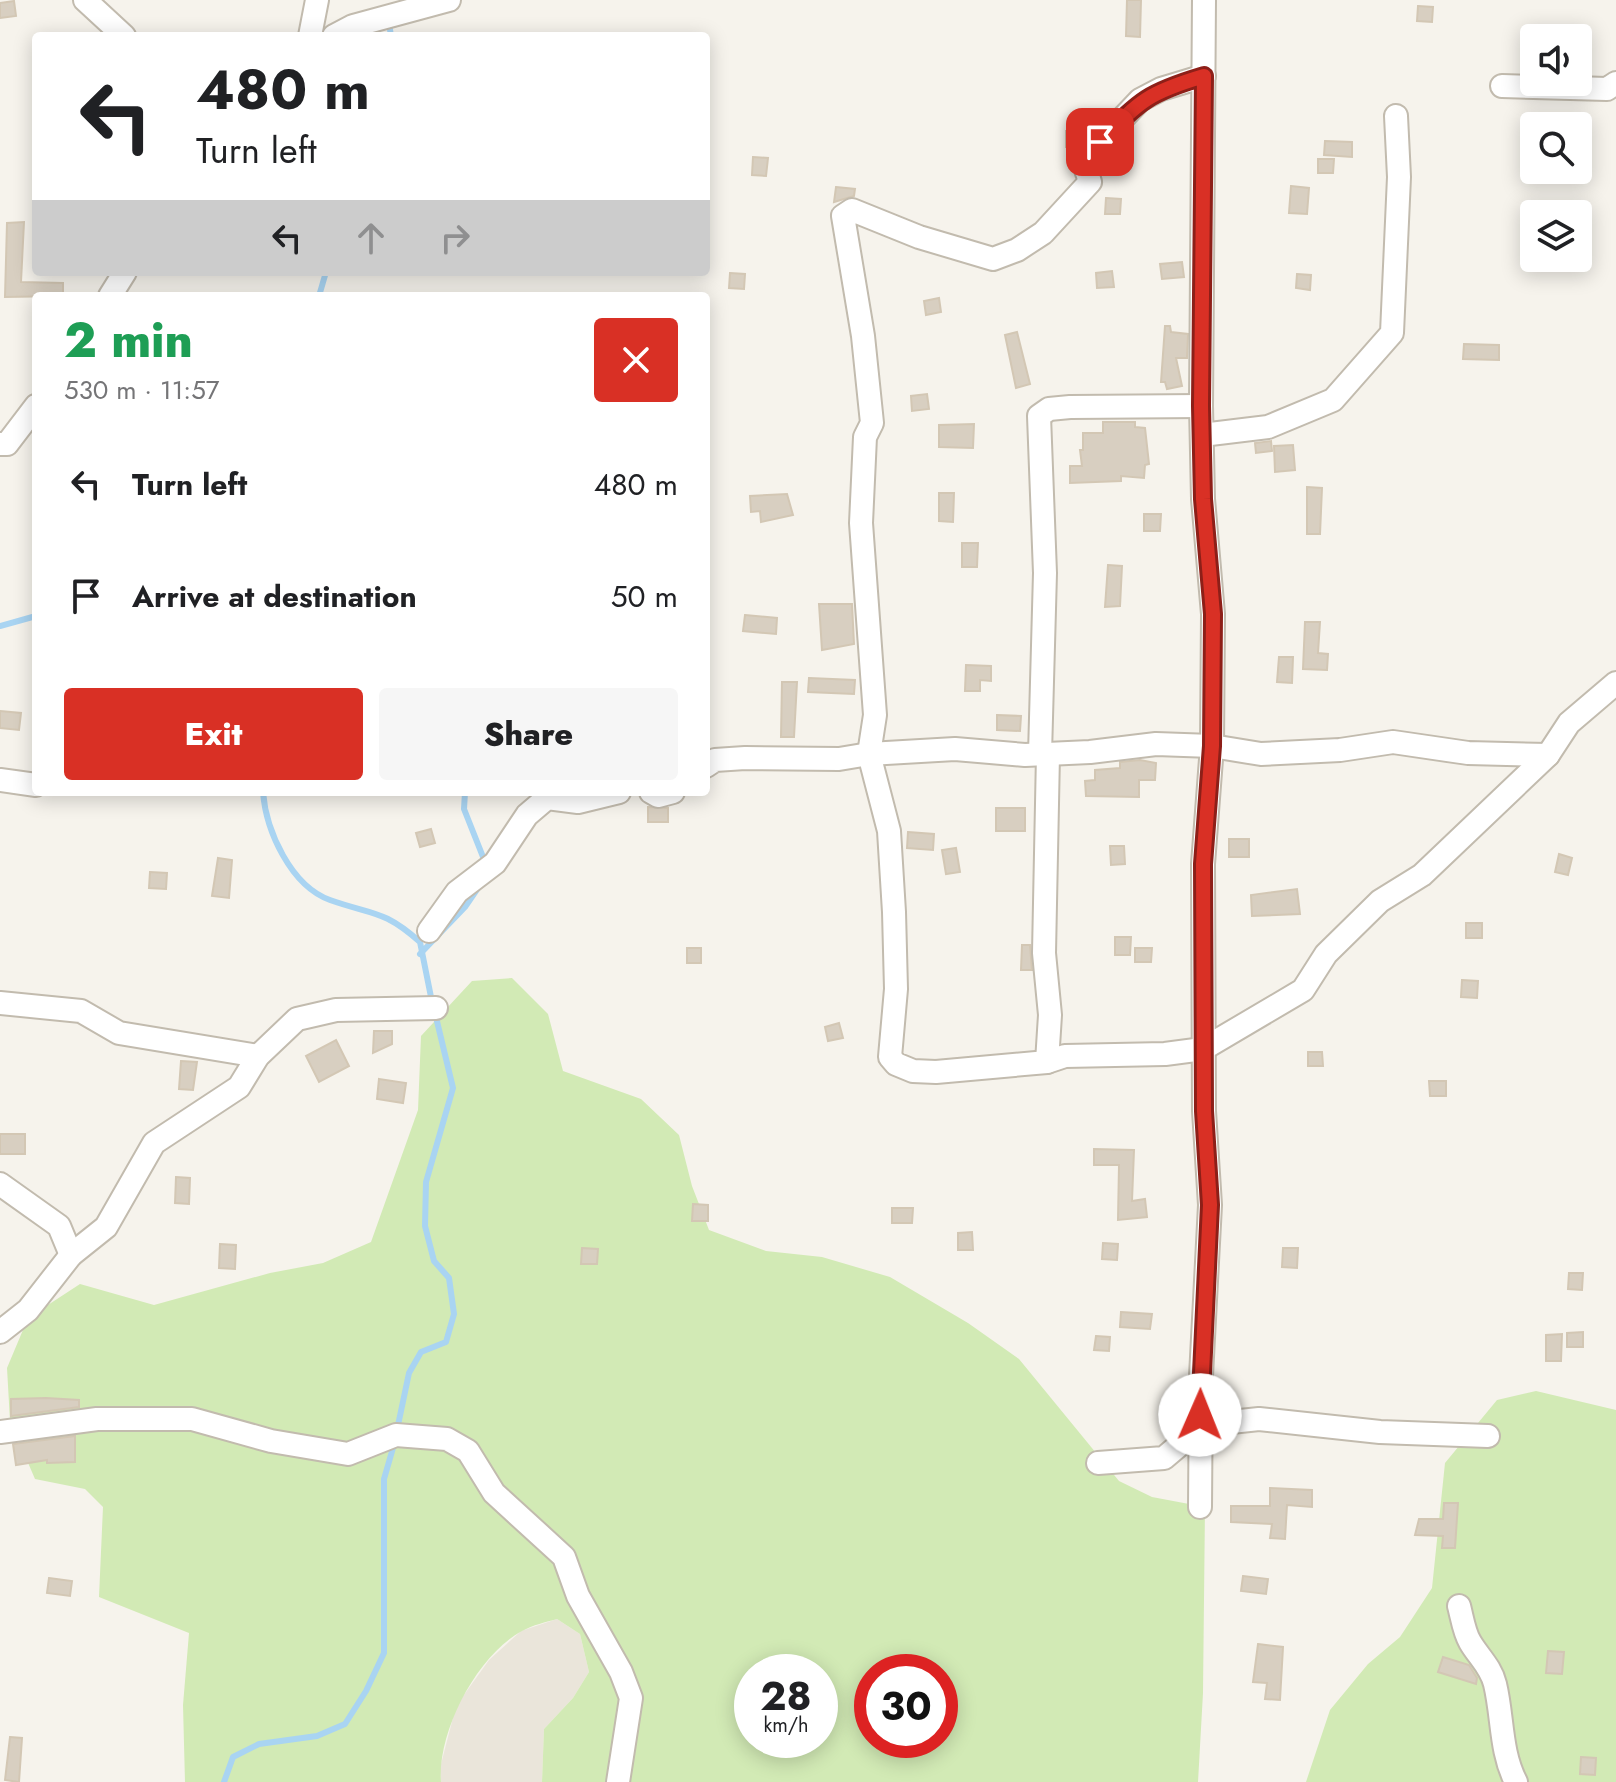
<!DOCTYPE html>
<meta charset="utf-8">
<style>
body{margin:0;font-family:Jost,sans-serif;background:#f6f6f6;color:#202124;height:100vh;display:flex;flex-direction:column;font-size:30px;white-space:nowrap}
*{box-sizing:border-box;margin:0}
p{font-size:26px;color:#757577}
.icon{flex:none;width:44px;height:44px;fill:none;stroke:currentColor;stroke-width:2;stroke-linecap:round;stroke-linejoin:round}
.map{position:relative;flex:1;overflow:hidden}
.side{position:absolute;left:32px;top:292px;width:678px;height:504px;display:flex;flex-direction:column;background:#fff;border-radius:8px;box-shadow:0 4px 20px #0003}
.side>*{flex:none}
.hud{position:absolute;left:32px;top:32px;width:678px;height:244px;border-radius:8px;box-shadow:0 4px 20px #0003;background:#fff;color:#202124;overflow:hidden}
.controls{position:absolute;left:1520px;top:24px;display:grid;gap:16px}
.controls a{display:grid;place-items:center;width:72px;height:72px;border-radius:8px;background:#fff;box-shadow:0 4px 20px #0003;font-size:40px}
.speed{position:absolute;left:734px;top:1654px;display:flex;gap:16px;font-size:40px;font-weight:700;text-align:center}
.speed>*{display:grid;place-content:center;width:104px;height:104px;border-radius:50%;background:#fff;box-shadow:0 4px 20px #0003;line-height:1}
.speed small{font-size:20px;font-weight:400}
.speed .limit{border:12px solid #d22;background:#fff;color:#111}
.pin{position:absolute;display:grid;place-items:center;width:68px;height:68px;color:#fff;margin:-34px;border-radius:16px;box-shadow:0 4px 12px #0006}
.me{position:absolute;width:88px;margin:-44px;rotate:1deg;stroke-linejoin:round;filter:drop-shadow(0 0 6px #0008)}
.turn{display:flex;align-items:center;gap:28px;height:168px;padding:0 32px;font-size:36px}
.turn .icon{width:104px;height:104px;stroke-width:2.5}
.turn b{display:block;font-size:56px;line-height:68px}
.lanes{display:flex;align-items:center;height:76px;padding:0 32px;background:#0003;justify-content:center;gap:40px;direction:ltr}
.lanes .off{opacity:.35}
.round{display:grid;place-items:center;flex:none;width:84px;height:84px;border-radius:8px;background:#f6f6f6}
.overview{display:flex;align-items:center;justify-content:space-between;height:136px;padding:0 32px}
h1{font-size:48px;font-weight:800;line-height:60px;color:#1e9e55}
.cta{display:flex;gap:16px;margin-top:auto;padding:16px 32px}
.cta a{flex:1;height:92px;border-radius:8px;background:#d93025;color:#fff;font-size:32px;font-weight:800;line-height:92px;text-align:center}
.cta a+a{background:#f6f6f6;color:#202124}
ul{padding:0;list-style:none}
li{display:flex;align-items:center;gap:24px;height:112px;padding:0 32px}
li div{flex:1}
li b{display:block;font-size:30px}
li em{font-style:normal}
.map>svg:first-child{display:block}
.residential{fill:#eae5da}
.green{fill:#d2eab5;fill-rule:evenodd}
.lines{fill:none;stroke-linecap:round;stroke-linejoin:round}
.stream{stroke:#a9d4f2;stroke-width:6}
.building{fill:#d8cfc1;stroke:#d3c7b4;stroke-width:2}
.minor-casing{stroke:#c2bbae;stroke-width:26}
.minor{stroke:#fff;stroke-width:22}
.route-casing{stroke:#8d1f18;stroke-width:20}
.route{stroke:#d93025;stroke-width:14}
</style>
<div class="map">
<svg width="1616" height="1782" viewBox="0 0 1616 1782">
<rect width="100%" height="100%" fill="#f6f3ec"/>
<polygon class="residential" points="557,1619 580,1634 589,1672 573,1698 544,1729 542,1782 441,1782 440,1768 456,1706 489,1660 521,1631"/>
<g class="green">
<path d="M512 978 548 1014 563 1071 641 1099 679 1135 692 1186 709 1230 766 1251 822 1257 890 1277 968 1323 1019 1359 1119 1481 1152 1497 1205 1507 1203 1693 1198 1782H542L544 1729 573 1698 589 1672 580 1634 557 1619C546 1622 533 1625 522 1631 477 1655 437 1732 441 1782H185L183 1705 189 1633 99 1597 103 1507 85 1489 35 1479 10 1421 7 1368 28 1318 80 1284 154 1305 270 1273 323 1263 371 1242 418 1110 421 1036 472 981ZM752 1672H820V1740H752ZM872 1672H940V1740H872Z"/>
<polygon points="1536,1391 1616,1410 1616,1782 1306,1782 1330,1710 1368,1664 1400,1637 1432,1588 1445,1463 1497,1400"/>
</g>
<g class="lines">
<g class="stream">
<polyline points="389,23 391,36"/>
<polyline points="319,296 326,272"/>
<polyline points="0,626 36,616"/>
<path d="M263 792C266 831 291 886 330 900 372 915 383 909 420 942L432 1002"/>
<polyline points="465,792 464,809 485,862"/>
<polyline points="420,954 465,907 478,888"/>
<polyline points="397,1430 409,1373 421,1352 446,1342 454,1314 449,1278 434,1261 425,1226 426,1182 453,1088 435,1013"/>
<polyline points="224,1782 233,1757 259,1744 317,1736 345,1724 366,1691 384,1653 384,1479 395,1441"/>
</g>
</g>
<g class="building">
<polygon points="1127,0 1141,0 1140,37 1126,36"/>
<polygon points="14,1 16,16 0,18 0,3"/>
<polygon points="1418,6 1433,7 1432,22 1417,21"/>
<polygon points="1066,131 1082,132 1082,141 1076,147 1066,147"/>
<polygon points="1325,141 1352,142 1352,157 1324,155"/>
<polygon points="753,157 768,158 766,176 752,175"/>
<polygon points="1318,159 1334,159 1333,173 1318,173"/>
<polygon points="1291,186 1309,188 1307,214 1289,213"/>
<polygon points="836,187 855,189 854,196 834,202"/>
<polygon points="1106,198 1121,199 1120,214 1105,214"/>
<polygon points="24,222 21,282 63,283 63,296 5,297 7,223"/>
<polygon points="1182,262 1184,277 1162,279 1160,264"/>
<polygon points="1112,271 1114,287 1097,288 1096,273"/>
<polygon points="730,273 745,274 744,289 729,288"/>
<polygon points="1297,274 1311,275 1310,290 1296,288"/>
<polygon points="939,298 941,312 926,315 924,301"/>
<polygon points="1165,326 1170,326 1171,332 1188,334 1187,358 1176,358 1182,386 1167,389 1165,382 1161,382"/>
<polygon points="1017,332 1030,384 1016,388 1005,335"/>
<polygon points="1464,344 1499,345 1499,360 1463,359"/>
<polygon points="927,394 929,409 912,411 911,396"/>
<polygon points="1103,422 1135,422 1135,427 1145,428 1149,464 1145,465 1144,478 1121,476 1121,481 1070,483 1070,466 1082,466 1080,450 1083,450 1083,433 1103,433"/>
<polygon points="974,424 973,448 939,447 939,425"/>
<polygon points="1271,441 1272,451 1256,453 1255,443"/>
<polygon points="1293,445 1295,470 1275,472 1274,446"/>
<polygon points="1307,487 1322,488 1320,534 1307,534"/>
<polygon points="939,493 954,493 953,522 939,521"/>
<polygon points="787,494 793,515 761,522 760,511 751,512 750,496"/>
<polygon points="1144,514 1161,514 1160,531 1144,531"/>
<polygon points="962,543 978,543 977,567 962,567"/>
<polygon points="1108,565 1122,566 1120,606 1105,607"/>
<polygon points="819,604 852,604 854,644 822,650"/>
<polygon points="745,615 777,618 776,634 743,631"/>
<polygon points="1305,622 1320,622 1318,653 1328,654 1327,670 1303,669"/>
<polygon points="1279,657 1293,657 1292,683 1277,682"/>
<polygon points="966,665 991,666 991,681 980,680 980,691 965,691"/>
<polygon points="809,678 855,680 854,694 808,692"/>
<polygon points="782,682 797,682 794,737 781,737"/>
<polygon points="0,711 21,713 19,730 0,728"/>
<polygon points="997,715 1021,716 1020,731 997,730"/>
<polygon points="1140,760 1156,763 1155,780 1139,780 1139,797 1086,796 1085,781 1095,780 1095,770 1120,768 1120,762"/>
<polygon points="648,807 668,808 668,822 648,822"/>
<rect x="996" y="808" width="29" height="23"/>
<polygon points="431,829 435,843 420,847 416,833"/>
<polygon points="908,832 934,834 933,850 907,848"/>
<rect x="1229" y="839" width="20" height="18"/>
<polygon points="1110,846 1124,846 1125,864 1111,865"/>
<polygon points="956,848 960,872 946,874 942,850"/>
<polygon points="1559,854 1572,858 1568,875 1555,872"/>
<polygon points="218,858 232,860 229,898 212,896"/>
<polygon points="150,872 167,873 166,889 149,888"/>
<polygon points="1297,889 1300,914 1252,916 1251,895"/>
<rect x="1466" y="923" width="16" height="15"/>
<polygon points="1115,937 1131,937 1130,955 1115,955"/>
<polygon points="1022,945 1030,945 1032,970 1021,970"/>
<rect x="687" y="948" width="14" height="15"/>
<polygon points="1135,948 1152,948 1151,962 1135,962"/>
<polygon points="1462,980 1478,981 1477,998 1461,997"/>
<polygon points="839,1023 843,1038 828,1041 825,1027"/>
<polygon points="374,1031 392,1031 392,1044 373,1053"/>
<polygon points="336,1040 349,1066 319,1082 306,1056"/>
<polygon points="1308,1052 1322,1052 1323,1066 1308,1066"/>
<polygon points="181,1061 197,1062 193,1090 179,1089"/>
<polygon points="379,1079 406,1083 403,1103 377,1099"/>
<polygon points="1429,1081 1446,1081 1446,1096 1430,1096"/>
<rect x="0" y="1134" width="25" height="20"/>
<polygon points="1094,1149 1134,1150 1132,1201 1145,1199 1147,1217 1118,1220 1119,1165 1094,1165"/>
<polygon points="176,1177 190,1178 189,1204 175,1203"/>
<polygon points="693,1204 708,1205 708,1221 692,1221"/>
<polygon points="892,1208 913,1208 912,1223 892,1223"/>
<polygon points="972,1232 973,1250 958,1250 958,1233"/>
<polygon points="1103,1243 1118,1244 1117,1260 1102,1259"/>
<polygon points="220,1244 236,1245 235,1269 219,1268"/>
<polygon points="582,1248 598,1249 597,1264 581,1264"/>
<polygon points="1283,1248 1298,1248 1297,1268 1282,1267"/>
<polygon points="1569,1273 1583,1273 1582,1290 1568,1289"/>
<polygon points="1121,1312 1152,1314 1150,1329 1120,1327"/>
<polygon points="1583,1332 1583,1347 1567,1347 1567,1333"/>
<polygon points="1562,1334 1561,1361 1546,1361 1546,1335"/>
<polygon points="1096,1336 1110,1337 1109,1351 1094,1350"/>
<polygon points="46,1398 79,1400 79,1407 11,1416 11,1399"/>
<polygon points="75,1436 75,1462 47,1463 47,1460 16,1465 13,1444"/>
<polygon points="1270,1488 1312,1490 1312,1507 1287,1505 1285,1539 1270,1538 1272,1524 1231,1522 1231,1506 1270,1506"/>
<polygon points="1444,1503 1458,1503 1455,1548 1442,1548 1443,1536 1415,1535 1419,1519 1443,1519"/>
<polygon points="1243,1576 1268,1579 1266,1594 1241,1591"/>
<polygon points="49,1578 72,1581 70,1596 47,1593"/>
<polygon points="1258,1644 1283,1647 1280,1700 1265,1699 1267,1683 1253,1682"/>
<polygon points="1548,1651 1564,1652 1562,1674 1546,1673"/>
<polygon points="1443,1657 1469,1665 1477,1678 1476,1684 1438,1672"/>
<polygon points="10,1737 22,1738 19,1782 5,1780"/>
<polygon points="1581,1757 1596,1758 1595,1775 1580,1774"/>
</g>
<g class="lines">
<g class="minor-casing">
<g id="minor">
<polyline points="85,0 124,36"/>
<polyline points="310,36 317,0"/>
<polyline points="334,36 353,26 449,0"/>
<polyline points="1204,76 1161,89 1140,100 1083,160 1090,182 1043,233 1017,250 993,259 919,237 852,210 843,216 863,336 872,423 865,437 861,523 875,715 869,754 889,831 894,912 896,989 890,1057 896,1064 913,1071 936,1072 1047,1062 1065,1056 1165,1054 1203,1049 1303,990 1326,954 1380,901 1422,875 1548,755 1569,723 1616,683"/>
<polyline points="1502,86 1607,89 1616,83"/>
<polyline points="110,296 125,272"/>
<polyline points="1202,435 1268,427 1333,400 1392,333 1399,177 1396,116"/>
<polyline points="0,444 7,444 36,406"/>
<polyline points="1040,754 1045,573 1039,416 1049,409 1070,407 1201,406"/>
<polyline points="706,766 715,760 745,758 839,759 869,754 955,749 1025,755 1090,752 1156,744 1212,746 1261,754 1340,750 1393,742 1468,753 1548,755"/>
<polyline points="0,780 36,785"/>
<polyline points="651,792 658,796 673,792"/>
<polyline points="429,931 457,892 495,863 527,815 547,798 578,802 619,792"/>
<polyline points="0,1003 81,1011 119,1033 258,1056"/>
<polyline points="1047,1062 1050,1015 1044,953 1048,754"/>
<polyline points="0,1184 59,1226 71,1255"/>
<polyline points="0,1332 28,1310 71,1255 106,1227 154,1143 239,1087 258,1056 297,1019 336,1010 436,1008"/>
<polyline points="0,1432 97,1419 192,1419 271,1441 348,1454 396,1435 447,1439 468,1451 494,1493 564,1557 578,1596 621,1672 631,1698 618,1782"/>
<polyline points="1098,1463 1164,1458 1203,1425 1259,1419 1380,1432 1488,1436"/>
<polyline points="1200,1507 1201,1376 1210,1205 1204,1111 1203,864 1212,746 1213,614 1203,499 1201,406 1204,0"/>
<path d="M1459 1606C1462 1617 1464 1632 1470 1642 1478 1656 1491 1667 1495 1684 1503 1717 1500 1751 1516 1782"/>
</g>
</g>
<use href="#minor" class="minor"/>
</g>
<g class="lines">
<g class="route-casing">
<path id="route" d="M1100 142C1141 100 1147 93 1204 76L1201 406 1203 499 1213 614 1212 746 1203 864 1204 1111 1210 1205 1200 1415"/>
</g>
<use href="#route" class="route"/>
</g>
</svg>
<div class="controls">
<a><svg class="icon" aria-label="sound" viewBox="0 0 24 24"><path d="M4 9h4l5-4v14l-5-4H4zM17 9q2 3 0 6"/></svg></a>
<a><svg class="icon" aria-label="search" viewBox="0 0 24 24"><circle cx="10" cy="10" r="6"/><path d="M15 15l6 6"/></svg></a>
<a><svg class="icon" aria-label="layers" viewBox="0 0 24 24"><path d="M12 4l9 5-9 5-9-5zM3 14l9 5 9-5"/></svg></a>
</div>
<div class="speed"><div>28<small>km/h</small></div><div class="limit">30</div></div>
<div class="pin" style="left:1100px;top:142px;background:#d93025"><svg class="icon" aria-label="arrive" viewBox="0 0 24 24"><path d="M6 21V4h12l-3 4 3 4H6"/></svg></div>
<svg class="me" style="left:1200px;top:1415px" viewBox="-20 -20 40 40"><circle r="19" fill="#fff"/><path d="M0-13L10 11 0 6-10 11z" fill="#d93025"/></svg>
<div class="hud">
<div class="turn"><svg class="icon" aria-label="left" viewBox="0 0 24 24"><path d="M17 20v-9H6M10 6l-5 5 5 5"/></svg><div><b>480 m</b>Turn left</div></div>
<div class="lanes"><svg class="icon" aria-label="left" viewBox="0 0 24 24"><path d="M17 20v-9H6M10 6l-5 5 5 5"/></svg><svg class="icon off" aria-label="ahead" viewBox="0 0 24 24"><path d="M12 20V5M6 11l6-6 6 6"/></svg><svg class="icon off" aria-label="right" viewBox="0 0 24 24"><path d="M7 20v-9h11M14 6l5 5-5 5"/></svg></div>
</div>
<section class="side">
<div class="overview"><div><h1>2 min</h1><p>530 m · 11:57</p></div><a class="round" style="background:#d93025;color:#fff"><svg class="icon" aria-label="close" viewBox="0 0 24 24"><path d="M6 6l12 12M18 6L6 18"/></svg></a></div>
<ul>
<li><svg class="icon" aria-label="left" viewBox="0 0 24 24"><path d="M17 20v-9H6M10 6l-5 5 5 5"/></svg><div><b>Turn left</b></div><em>480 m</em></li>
<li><svg class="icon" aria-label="arrive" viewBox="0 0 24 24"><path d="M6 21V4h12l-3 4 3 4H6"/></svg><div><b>Arrive at destination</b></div><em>50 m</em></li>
</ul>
<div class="cta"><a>Exit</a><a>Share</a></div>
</section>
</div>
